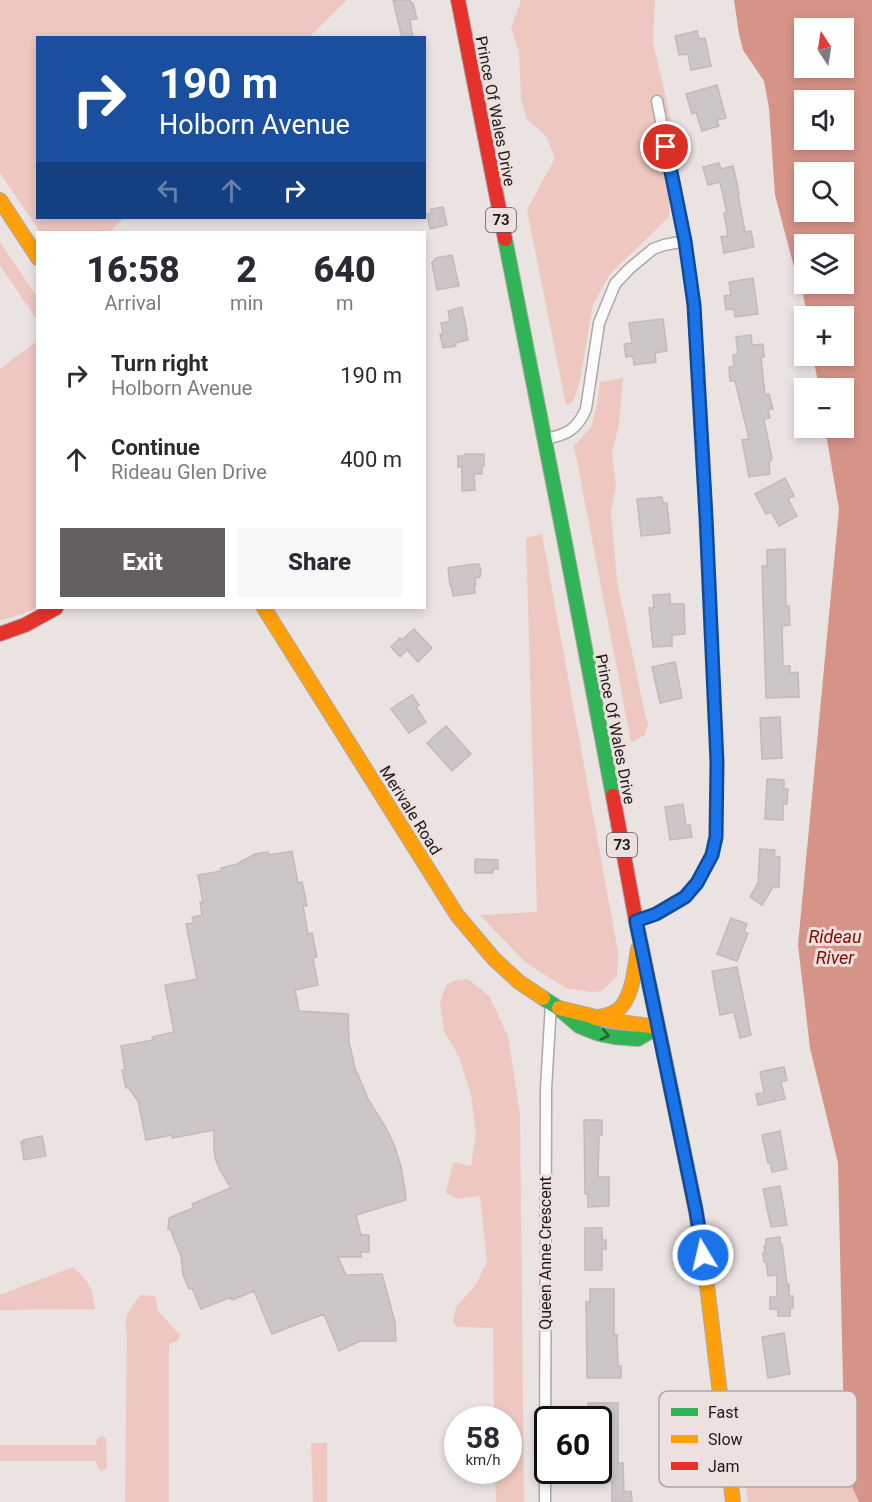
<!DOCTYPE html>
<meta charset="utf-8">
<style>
body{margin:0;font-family:Roboto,sans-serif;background:#f7f7f7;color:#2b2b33;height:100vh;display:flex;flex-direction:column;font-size:22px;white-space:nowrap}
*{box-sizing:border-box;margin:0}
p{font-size:20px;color:#7c7c81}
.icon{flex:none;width:33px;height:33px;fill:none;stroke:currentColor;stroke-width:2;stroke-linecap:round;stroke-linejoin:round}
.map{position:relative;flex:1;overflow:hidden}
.details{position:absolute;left:36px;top:231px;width:390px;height:378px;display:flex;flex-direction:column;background:#fff;border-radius:0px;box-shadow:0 3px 9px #0003}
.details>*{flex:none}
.banner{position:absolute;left:36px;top:36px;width:390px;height:183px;border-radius:0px;box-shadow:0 3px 9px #0003;background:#1a4fa0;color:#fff;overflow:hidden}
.needle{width:39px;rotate:348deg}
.controls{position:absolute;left:794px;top:18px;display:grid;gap:12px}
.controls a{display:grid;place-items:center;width:60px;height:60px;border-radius:0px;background:#fff;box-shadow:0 3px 9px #0003;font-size:30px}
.speed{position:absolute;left:444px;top:1406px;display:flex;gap:12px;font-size:30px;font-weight:700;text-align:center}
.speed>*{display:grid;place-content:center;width:78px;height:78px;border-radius:50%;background:#fff;box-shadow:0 3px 9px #0003;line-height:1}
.speed small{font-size:15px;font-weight:400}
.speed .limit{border:3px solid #111;border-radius:9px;background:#fff;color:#111}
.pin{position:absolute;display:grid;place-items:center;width:51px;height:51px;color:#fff;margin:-26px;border:3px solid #fff;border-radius:50%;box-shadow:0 2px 6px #0007}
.me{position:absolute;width:66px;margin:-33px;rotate:351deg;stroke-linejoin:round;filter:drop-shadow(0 0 4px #0008)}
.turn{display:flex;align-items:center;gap:21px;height:126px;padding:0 24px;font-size:27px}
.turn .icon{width:78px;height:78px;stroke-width:2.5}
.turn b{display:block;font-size:42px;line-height:51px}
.lanes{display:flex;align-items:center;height:57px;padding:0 24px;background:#0003;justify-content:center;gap:30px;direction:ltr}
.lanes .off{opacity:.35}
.eta{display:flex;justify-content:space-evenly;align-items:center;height:102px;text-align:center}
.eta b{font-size:36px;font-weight:800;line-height:42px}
.action{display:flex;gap:12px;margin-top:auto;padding:12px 24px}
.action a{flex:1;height:69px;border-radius:0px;background:#65605f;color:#fff;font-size:24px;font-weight:800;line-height:69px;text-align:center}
.action a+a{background:#f7f7f7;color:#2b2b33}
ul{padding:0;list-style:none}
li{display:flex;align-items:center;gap:18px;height:84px;padding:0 24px}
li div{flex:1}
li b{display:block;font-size:22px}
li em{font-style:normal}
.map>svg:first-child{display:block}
.green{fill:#eec7c0}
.water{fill:#d69388;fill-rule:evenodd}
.building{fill:#ccc7c6;stroke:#c0bbba;stroke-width:1.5}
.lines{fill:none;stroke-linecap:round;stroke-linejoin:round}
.street-casing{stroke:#aca8a7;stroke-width:13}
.fast-casing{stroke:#aca8a7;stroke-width:16}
.slow-casing{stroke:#aca8a7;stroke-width:16}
.jam-casing{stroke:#aca8a7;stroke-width:16}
.street{stroke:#fcfbfb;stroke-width:10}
.fast{stroke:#30b455;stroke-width:14}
.slow{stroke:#ff9f0a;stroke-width:14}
.jam{stroke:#e5322d;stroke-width:14}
.oneway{stroke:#265f34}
.route-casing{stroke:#114b97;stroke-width:15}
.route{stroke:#1a73e8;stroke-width:10}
.labels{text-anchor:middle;stroke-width:6;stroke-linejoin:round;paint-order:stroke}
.shield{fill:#ede0de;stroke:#5c5554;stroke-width:1.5}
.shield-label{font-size:15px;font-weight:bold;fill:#1e1a19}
.street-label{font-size:16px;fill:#1e1a19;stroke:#ede0de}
.water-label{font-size:18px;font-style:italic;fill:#800c03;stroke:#ede0de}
.key{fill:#ede0de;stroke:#afa5a3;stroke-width:1.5}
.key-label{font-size:16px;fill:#1e1a19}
</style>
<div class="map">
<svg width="872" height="1502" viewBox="0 0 872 1502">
<rect width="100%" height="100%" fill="#eae3e2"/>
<g class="green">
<polygon points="0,0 347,0 309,37 38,38 38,218 124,218 109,232 40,232 0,173"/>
<polygon points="521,0 655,0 653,42 672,124 669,217 610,274 593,304 580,381 573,402 566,405 527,210 555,158 546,136 527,119 521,100 519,51 511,28"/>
<polygon points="0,242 37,297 37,320 0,265"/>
<polygon points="37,341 38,608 20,615 0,620 0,369"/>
<polygon points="623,378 619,424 612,453 616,486 611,511 617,581 645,714 648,724 645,735 631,742 574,446 591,427 597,403 600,382"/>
<polygon points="542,534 618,952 617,976 602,991 592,992 566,988 525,962 480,915 537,912 526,538"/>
<polygon points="468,979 489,996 508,1036 520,1114 524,1502 496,1502 495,1470 508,1470 508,1419 494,1419 493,1328 457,1327 453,1321 456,1307 475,1286 487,1261 480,1196 458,1199 446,1193 453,1163 456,1162 465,1165 471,1166 476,1134 471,1095 459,1057 444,1031 440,1002 446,985 456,980"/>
<path d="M73 1267C89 1282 93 1288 95 1309L0 1310V1295Z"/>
<path d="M140 1295 155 1296 158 1311 180 1335 177 1342H172L169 1345V1502H125L127 1336C123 1317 129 1310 140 1295Z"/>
<polygon points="732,1393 844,1400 845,1470 859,1502 748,1502"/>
<polygon points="101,1436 106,1438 107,1468 102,1471 98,1468 96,1461 0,1461 0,1445 96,1445 97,1439"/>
<polygon points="311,1443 327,1443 327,1502 313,1502"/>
</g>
<path class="water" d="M734 0H872V1502H859L845 1471 838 1163 810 1048 798 945 839 509 825 428H843V388H819L813 356H843V316H807L801 282 794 267 775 195 769 108 764 81 743 50 739 34ZM804 28H843V68H804ZM843 100V140H804V100ZM843 172V212H804V172ZM804 244H843V284H804Z"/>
<g class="building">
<polygon points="393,0 410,0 411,3 413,3 417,19 410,20 413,38 402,38"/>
<polygon points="697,31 699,39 705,38 711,66 691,70 688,54 679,55 675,36"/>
<polygon points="717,85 726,118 717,120 719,126 702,131 696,112 692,114 686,94"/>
<polygon points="719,163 721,169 733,166 739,193 738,194 745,232 751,231 754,247 724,253 721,237 728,236 724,213 727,213 720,182 708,185 703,167"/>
<polygon points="443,207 447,225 430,229 427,214 432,213 431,209"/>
<polygon points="452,255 459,286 437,290 432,263 436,258"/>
<polygon points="753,278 758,314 735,317 734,309 726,310 724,296 731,295 729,282"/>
<polygon points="462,307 467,331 466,331 468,340 455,343 456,346 443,348 440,334 443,334 441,323 450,321 448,311"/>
<polygon points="663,319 667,351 655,353 656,362 634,365 633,356 626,357 624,344 632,343 629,323"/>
<polygon points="751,335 752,345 763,344 764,357 761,358 765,395 769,394 773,409 768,410 770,418 764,419 772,459 769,462 770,474 749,477 742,440 749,439 735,381 730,381 729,367 734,366 733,355 738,354 736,337"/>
<polygon points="465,454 484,454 484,466 482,466 482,474 474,474 475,490 462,491 462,467 458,467 458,456 465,456"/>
<polygon points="785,478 794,496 788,499 797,516 779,526 771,512 766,514 755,494"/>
<polygon points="662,497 663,503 667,503 670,533 641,536 637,499"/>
<polygon points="785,549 786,606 789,606 790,625 782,626 783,666 790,666 790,673 798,672 799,697 766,698 762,566 767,566 767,550"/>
<polygon points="474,564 479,564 481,570 480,577 475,578 476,585 474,585 475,593 453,596 451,585 450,585 448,568"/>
<polygon points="670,594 670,604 684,604 685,634 672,635 672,646 653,647 649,608 654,608 653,595"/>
<polygon points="414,629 432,648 418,662 407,650 400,657 391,647 400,638 402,640"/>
<polygon points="675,662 682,698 660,703 652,667"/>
<polygon points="412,695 419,705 416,707 426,722 409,733 391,709"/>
<polygon points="780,717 782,758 762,759 760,718"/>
<polygon points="446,726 471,754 452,771 427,743"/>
<polygon points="767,779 784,780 784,789 788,789 787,804 783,804 783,820 765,819"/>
<polygon points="683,804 686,826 690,825 692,837 670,840 665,807"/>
<polygon points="760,849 775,850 774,856 780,857 779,887 773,887 762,905 750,897 758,883"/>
<polygon points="292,851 298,883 302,882 307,906 303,906 308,934 312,933 317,957 313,958 318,985 295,990 299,1011 348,1014 349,1042 356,1072 357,1072 368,1099 386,1128 395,1147 401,1167 405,1189 406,1200 356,1215 361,1235 369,1235 369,1252 361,1252 361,1257 338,1257 346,1275 382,1274 395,1322 396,1341 360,1341 339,1351 324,1314 272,1334 254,1291 232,1300 231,1297 201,1309 192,1288 189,1289 183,1275 181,1256 171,1231 168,1229 169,1218 193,1208 192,1204 231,1188 220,1170 216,1161 214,1150 214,1130 172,1138 172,1135 146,1140 138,1101 128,1087 126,1088 122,1070 125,1070 121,1046 153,1040 152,1037 174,1032 165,985 197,979 186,924 194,923 192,917 202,915 200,902 203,902 198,875 221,871 221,868 237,864 255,854 268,852 269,855"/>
<polygon points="475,859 498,860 498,869 493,869 493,873 475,873"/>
<polygon points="731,918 747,924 744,932 748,933 737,961 717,954"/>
<polygon points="737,967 751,1035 740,1038 734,1012 720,1015 712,971"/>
<polygon points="784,1067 787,1080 781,1082 785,1099 758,1105 756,1094 764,1093 760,1072"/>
<polygon points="584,1120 602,1120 602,1135 599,1135 598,1177 609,1177 609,1206 588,1207 588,1194 585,1194"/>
<polygon points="780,1131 787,1169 772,1172 770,1163 768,1163 762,1135"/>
<polygon points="42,1136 46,1156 24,1160 21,1142 23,1142 23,1140"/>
<polygon points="780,1186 787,1225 771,1227 763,1189"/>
<polygon points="585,1228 602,1228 602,1240 606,1240 606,1249 602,1249 602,1270 585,1270"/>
<polygon points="780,1237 780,1244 782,1244 787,1285 789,1284 789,1296 793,1296 793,1308 790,1308 790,1316 778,1316 778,1309 770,1309 770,1297 777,1297 777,1275 768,1276 766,1262 764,1262 763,1253 765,1252 764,1246 766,1246 766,1239"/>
<polygon points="590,1289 614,1289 614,1335 617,1335 618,1366 621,1366 621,1378 587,1378 586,1302 590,1302"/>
<polygon points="784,1333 790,1374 768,1378 762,1337"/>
<polygon points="588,1403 618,1403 618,1463 623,1463 624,1492 631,1491 632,1502 612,1502 612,1481 592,1481 592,1470 598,1470 599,1417 588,1417"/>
</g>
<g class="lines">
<g class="street-casing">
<g id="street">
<path d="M545 439C566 435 577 430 586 409L599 323 615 284 629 269 653 249 664 245 685 241"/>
<polyline points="636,921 656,914 685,897 697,883 712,855 716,837 717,762 706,517 694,305 685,241 657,101"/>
<polyline points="545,1502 546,1089 551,1003"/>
</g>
</g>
<g class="fast-casing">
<g id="fast">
<polyline points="505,239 566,548 613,796"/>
<polyline points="543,998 557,1007 579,1026 599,1034 614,1037 638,1039 658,1027"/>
</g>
</g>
<g class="slow-casing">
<g id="slow">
<polyline points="0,200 38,258"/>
<polyline points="264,608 457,915 494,959 519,982 543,998"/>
<polyline points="559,1008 612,1021 658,1027"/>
<path d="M595 1018C603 1016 612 1015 618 1010 633 998 635 966 638 949"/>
<polyline points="663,1050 696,1211 706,1277 733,1502"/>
</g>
</g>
<g class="jam-casing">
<g id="jam">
<polyline points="458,0 505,239"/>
<polyline points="0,634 25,625 56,608"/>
<polyline points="613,796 636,921 663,1050"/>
</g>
</g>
<use href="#street" class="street"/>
<use href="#fast" class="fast"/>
<use href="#slow" class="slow"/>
<use href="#jam" class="jam"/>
</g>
<defs><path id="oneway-chevron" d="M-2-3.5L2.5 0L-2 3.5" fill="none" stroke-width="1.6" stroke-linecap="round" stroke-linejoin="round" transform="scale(1.5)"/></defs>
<use class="oneway" href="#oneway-chevron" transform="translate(605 1035) rotate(13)"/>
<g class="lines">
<g class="route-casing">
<polyline id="route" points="666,147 685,241 694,305 706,517 717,762 716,837 712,855 697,883 685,897 656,914 636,921 696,1211 703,1255"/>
</g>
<use href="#route" class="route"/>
</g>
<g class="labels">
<g class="shield">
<rect x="486" y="208" width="30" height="24" rx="4.5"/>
<rect x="607" y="833" width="30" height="24" rx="4.5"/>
</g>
<g class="shield-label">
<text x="501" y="225">73</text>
<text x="622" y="850">73</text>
</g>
<g class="street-label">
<text transform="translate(496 111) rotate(79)" y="6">Prince Of Wales Drive</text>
<text transform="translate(616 729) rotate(79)" y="6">Prince Of Wales Drive</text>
<text transform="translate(411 810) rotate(58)" y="6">Merivale Road</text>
<text transform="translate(545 1253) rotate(-90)" y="6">Queen Anne Crescent</text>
</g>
<g class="water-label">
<text x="835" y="943">Rideau<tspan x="835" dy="21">River</tspan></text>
</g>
</g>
<rect x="659" y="1391" width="198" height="96" rx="9" class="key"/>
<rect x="671" y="1408" width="27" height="8" fill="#30b455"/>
<rect x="671" y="1435" width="27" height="8" fill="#ff9f0a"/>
<rect x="671" y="1462" width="27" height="8" fill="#e5322d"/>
<g class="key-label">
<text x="708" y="1418">Fast</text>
<text x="708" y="1445">Slow</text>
<text x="708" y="1472">Jam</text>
</g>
</svg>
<div class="controls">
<a><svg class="needle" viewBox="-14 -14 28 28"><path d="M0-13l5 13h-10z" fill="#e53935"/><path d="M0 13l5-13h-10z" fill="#7c7c81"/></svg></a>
<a><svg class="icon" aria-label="sound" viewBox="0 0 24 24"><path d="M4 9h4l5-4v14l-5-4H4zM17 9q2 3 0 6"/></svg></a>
<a><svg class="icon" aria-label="search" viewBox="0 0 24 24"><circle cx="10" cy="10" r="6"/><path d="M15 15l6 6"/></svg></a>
<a><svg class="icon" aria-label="layers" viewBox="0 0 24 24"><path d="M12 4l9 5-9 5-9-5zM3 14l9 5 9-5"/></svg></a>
<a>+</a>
<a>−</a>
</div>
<div class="speed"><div>58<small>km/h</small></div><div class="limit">60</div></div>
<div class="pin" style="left:666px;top:147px;background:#d93025"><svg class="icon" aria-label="arrive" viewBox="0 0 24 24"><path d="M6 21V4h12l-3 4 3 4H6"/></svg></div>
<svg class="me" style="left:703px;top:1255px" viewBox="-20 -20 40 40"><circle r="17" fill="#1a73e8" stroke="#fff" stroke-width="3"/><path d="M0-11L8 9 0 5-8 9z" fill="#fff"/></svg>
<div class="banner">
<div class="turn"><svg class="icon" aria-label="right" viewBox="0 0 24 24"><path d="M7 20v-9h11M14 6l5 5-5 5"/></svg><div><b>190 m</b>Holborn Avenue</div></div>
<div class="lanes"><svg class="icon off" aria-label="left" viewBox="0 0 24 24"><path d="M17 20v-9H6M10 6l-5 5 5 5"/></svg><svg class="icon off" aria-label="ahead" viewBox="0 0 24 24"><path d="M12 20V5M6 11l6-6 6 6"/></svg><svg class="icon" aria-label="right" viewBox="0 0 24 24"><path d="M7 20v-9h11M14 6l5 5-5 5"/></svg></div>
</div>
<section class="details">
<div class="eta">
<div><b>16:58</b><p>Arrival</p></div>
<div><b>2</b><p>min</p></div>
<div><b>640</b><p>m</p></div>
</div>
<ul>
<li><svg class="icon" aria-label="right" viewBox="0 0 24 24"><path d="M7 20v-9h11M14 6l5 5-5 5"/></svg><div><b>Turn right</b><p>Holborn Avenue</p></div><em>190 m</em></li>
<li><svg class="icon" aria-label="ahead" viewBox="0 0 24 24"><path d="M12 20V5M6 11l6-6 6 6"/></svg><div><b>Continue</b><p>Rideau Glen Drive</p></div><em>400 m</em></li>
</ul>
<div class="action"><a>Exit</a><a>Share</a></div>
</section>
</div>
